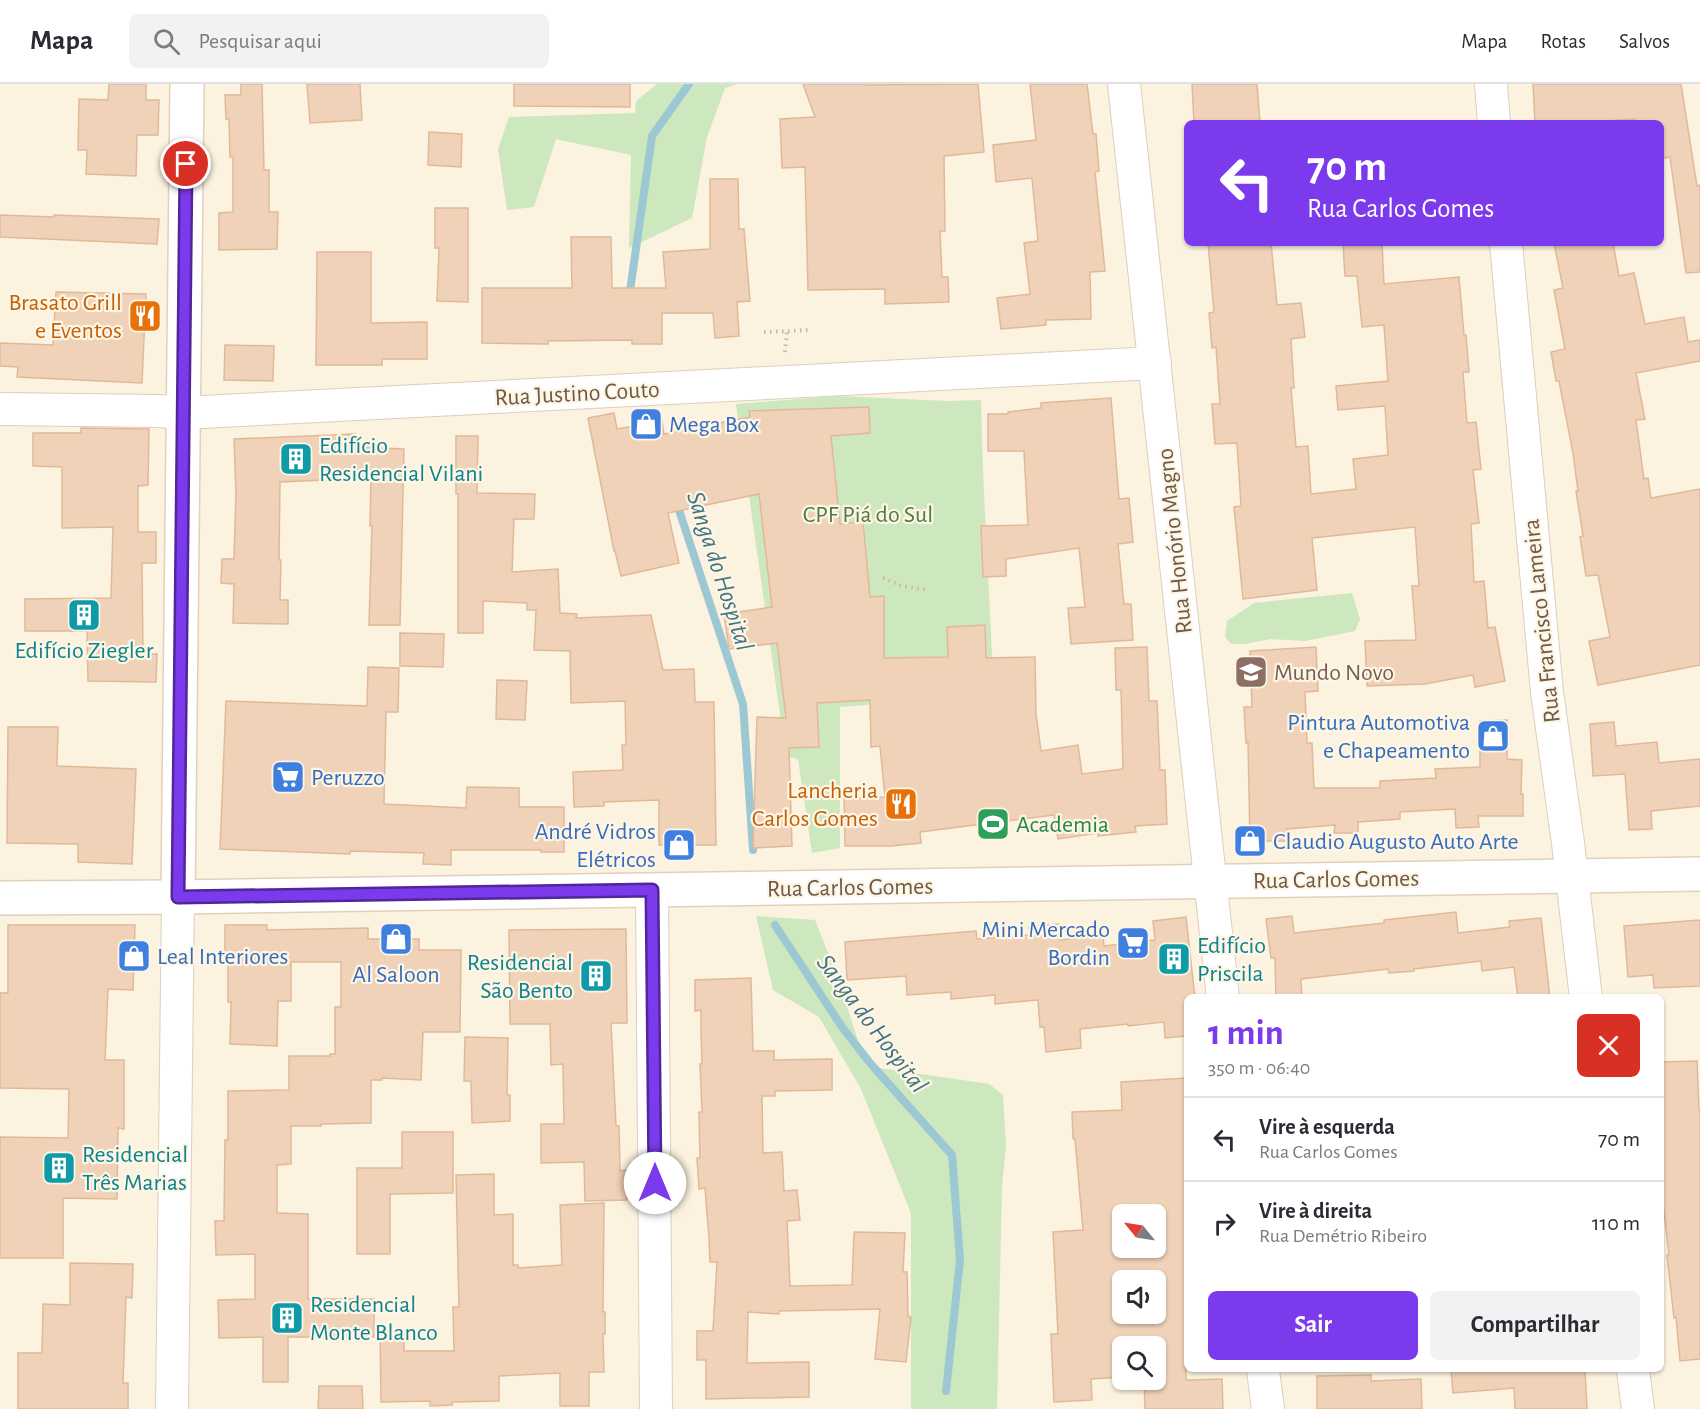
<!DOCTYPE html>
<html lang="pt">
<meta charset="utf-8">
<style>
body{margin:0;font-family:"Alegreya Sans",sans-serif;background:#f2f2f3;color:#2b2b33;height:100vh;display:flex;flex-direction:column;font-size:22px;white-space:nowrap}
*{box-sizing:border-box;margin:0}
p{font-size:20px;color:#7c7c81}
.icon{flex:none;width:33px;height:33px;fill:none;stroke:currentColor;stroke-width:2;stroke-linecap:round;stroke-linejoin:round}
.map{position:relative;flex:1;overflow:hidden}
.details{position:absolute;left:1184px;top:910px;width:480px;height:378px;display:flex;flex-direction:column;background:#fff;border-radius:9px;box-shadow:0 2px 4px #0004}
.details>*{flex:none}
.guide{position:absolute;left:1184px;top:36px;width:480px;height:126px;border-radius:9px;box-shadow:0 2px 4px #0004;background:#7c3aed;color:#fff;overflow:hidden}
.needle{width:39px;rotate:300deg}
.fabs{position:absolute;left:1112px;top:1120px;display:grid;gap:12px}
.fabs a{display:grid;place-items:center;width:54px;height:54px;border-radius:9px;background:#fff;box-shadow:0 2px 4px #0004;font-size:30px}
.pin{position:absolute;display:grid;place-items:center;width:51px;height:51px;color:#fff;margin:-26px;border:3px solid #fff;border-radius:50%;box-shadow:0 2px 6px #0007}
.me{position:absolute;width:66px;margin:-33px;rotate:0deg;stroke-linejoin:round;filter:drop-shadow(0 0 4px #0008)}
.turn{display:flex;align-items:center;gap:21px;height:126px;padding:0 24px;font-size:27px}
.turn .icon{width:78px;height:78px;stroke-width:2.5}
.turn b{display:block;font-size:42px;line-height:51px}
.round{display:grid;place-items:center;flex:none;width:63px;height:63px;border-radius:9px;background:#f2f2f3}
.overview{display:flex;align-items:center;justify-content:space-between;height:102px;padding:0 24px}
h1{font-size:36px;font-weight:700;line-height:45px;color:#7c3aed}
.cta{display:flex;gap:12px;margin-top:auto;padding:12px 24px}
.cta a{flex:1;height:69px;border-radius:9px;background:#7c3aed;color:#fff;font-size:24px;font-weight:700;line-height:69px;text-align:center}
.cta a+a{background:#f2f2f3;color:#2b2b33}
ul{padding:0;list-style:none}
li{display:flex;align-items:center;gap:18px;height:84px;padding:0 24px;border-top:2px solid #e1e1e2}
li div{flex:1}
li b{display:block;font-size:22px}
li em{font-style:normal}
header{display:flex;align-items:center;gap:36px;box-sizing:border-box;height:84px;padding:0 30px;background:#fff;border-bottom:2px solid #e1e1e2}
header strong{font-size:28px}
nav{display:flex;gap:33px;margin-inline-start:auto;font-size:21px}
.search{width:420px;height:54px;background:#f2f2f3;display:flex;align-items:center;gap:15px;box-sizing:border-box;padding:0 21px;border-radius:9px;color:#7c7c81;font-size:22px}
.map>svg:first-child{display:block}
.green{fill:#cde7bf}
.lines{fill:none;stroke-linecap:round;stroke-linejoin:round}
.stream{stroke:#9cc8d4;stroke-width:8}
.building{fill:#efd2b8;stroke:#e1b999;stroke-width:1.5;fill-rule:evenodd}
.street-casing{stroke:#decebc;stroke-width:34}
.secondary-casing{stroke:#e3d0ba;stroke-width:36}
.path{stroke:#d3b59c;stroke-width:4;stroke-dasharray:1.5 4.5;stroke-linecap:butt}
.street{stroke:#fff;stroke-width:32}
.secondary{stroke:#fff;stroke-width:33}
.route-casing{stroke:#51269a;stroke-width:15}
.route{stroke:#7c3aed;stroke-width:10}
.labels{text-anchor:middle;stroke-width:4.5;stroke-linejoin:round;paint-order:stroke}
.food-label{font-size:24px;fill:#c56008;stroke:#fef6e5;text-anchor:end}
.street-label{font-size:24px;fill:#705948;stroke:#fef6e5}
.shop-label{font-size:24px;fill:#366cbe;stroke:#fef6e5;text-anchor:start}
.culture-label{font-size:24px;fill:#0d838f;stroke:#fef6e5;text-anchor:start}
.park-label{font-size:24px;fill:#517b44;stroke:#fef6e5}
.education-label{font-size:24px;fill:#785e54;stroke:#fef6e5;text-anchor:start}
.leisure-label{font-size:24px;fill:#27864d;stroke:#fef6e5;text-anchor:start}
.water-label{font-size:26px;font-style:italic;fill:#437483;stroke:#fef6e5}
</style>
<header>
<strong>Mapa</strong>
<div class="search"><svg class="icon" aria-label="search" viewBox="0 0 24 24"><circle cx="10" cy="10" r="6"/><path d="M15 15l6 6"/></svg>Pesquisar aqui</div>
<nav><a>Mapa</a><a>Rotas</a><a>Salvos</a></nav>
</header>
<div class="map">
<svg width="1700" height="1325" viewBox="0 0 1700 1325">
<rect width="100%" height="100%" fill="#fbf2df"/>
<g class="green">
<polygon points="657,0 737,0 725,4 707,53 692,134 629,164 631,71 556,55 534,123 507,126 498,65 509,33 635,29 636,17"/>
<polygon points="837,312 948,317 981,316 983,388 994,611 840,623 840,764 812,769 798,675 784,672 779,623 736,320"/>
<polygon points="1352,509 1360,535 1355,547 1305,557 1270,555 1245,560 1231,560 1225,553 1227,537 1254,519"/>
<polygon points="756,832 815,836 838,894 866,982 989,1000 1003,1011 1006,1061 1002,1102 997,1325 911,1325 911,1129 861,1005 819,933 773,906"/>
</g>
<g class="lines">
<g class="stream">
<polyline points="629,214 652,52 689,0"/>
<polyline points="647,331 653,348"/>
<polyline points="676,417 743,620 753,766"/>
<polyline points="775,841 842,943 870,979 952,1071 960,1176 946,1307"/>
</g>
</g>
<g class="building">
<polygon points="109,0 146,0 146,16 159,16 158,51 137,51 136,92 86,90 87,66 78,66 79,15 108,16"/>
<polygon points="241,0 262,0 264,86 269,86 269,128 278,128 277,165 219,166 219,129 233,128 233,73 230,73 229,35 226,35 225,11 241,11"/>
<polygon points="307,0 360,0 362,36 310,39"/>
<polygon points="514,0 630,0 630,23 514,22"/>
<polygon points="803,0 865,0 866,1 978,0 984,68 944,72 945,147 940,147 942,193 948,193 949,218 885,220 885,205 808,206 805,83 782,84 780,35 815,33"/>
<polygon points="1030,0 1087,0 1093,50 1096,50 1099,87 1095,88 1105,187 1090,188 1091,235 1046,236 1046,241 1001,245 997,214 1030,210 1024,159 1038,157 1032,94 996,98 993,61 1036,56"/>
<polygon points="1192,0 1257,0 1260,39 1194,39"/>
<polygon points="1533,0 1681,0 1697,102 1700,101 1700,188 1686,189 1670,73 1660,75 1660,39 1635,39 1635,35 1579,39 1535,39"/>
<polygon points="429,48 462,50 461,83 428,81"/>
<polygon points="710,95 738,95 739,145 744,145 750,217 737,218 739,252 715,254 713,229 662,229 662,260 632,260 632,256 548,257 548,260 482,259 482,204 572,204 571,153 611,153 612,204 666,204 663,168 710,165"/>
<polygon points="435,124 468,124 468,218 437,217 439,164 435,164"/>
<polygon points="0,131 54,133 54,131 159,135 157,160 0,153"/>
<polygon points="1208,159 1271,159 1277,221 1301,219 1305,253 1291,255 1294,304 1291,304 1296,363 1308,362 1311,410 1356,405 1353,375 1388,371 1385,322 1338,326 1336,302 1388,297 1384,241 1362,243 1357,192 1345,192 1343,159 1382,159 1384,200 1459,193 1464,251 1466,251 1469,288 1463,288 1467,339 1476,338 1481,385 1473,386 1479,439 1471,440 1474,498 1484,497 1488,544 1495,543 1505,597 1475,603 1473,591 1425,600 1367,602 1365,557 1416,556 1412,502 1419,502 1415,443 1312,454 1317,506 1243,515 1234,423 1241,422 1237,359 1215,360 1212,320 1220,320 1216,263 1212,264 1209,229 1214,228"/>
<polygon points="1554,159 1613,159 1619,192 1634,189 1645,240 1684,233 1688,258 1700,256 1700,277 1636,289 1645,335 1636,336 1644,395 1648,394 1651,414 1700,405 1700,581 1598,601 1589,557 1610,553 1598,491 1586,492 1580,453 1583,452 1576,407 1578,407 1573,369 1559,297 1556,297 1551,268 1565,265 1554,206 1563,204"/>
<polygon points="317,168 371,168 371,239 427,238 427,275 382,275 382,281 316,281"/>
<polygon points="56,208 146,210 142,299 17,293 18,283 0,282 0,259 53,261"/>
<polygon points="225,261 274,262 273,297 224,296"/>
<polygon points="1111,314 1119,415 1129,414 1133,458 1118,460 1124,520 1131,520 1133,556 1071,560 1068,524 1085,523 1079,464 1006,475 1006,492 983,493 981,442 1028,441 1024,367 988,367 988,330 1008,330 1008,328 1041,324 1041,319"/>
<polygon points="869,323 870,349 831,352 840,440 863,438 870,513 884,512 884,574 948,573 947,543 985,541 986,574 1035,573 1036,630 1041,667 1078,661 1082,690 1123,685 1121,606 1116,606 1115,564 1147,563 1149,617 1157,617 1160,686 1165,686 1167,740 1135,742 1136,748 1098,752 1098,749 1058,755 1054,731 920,748 921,759 890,762 845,762 844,715 885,713 880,662 871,663 870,616 817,619 819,663 789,664 792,762 753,764 757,633 786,634 777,559 729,565 724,530 772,523 759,410 668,429 679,479 621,492 615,467 614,467 588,334 614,329 617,345 662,337 664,350 750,333 749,327"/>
<polygon points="81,344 149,345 148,401 138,402 138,448 156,448 156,479 142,479 143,570 157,570 156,598 88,597 87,547 25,547 25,515 111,514 113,443 62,444 62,383 33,382 33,349 81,349"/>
<polygon points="355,350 356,363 404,365 400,541 369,541 372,442 370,442 371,394 280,398 279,476 281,476 280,516 288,516 288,540 233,539 234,500 221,499 222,475 234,475 236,410 234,355"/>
<polygon points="456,352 478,352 477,409 535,410 534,435 514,435 512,488 558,485 560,529 577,530 576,534 651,531 663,586 694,585 695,618 714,618 716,761 659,761 659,716 604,718 604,722 574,723 573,688 623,686 622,661 626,661 625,617 571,619 570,567 534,566 536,526 527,526 527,519 483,517 483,549 458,549 458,410 456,410"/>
<polygon points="400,549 444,550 443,583 400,582"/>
<polygon points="1316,563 1318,607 1305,608 1307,659 1312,659 1314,704 1380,704 1380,697 1436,694 1435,685 1480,683 1480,637 1507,636 1507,675 1522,676 1521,710 1523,710 1523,732 1478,732 1479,743 1456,744 1455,725 1400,728 1400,735 1358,738 1358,749 1334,749 1335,741 1287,745 1287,757 1250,757 1248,658 1246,659 1244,623 1252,623 1250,567"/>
<polygon points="368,583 399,584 398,628 386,628 384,720 466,724 467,703 519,704 519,723 564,723 564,768 541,768 541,766 451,766 451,781 423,780 424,769 350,767 350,770 220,765 226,617 367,622"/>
<polygon points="497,596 527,597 525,636 496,635"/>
<polygon points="1614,638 1616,662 1657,658 1659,679 1700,675 1700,722 1651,727 1652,745 1629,746 1625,690 1593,692 1590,640"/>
<polygon points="8,643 58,643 57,682 136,685 132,780 78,778 78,760 7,759"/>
<polygon points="1456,828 1458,849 1510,843 1509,837 1541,834 1550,914 1518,914 1514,883 1482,887 1481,877 1414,885 1414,887 1389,889 1388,885 1301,895 1302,914 1276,914 1275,874 1271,874 1266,835 1292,832 1294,849 1384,839 1384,836"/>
<polygon points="1186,833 1195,914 1186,914 1186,952 1165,954 1164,938 1128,942 1128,940 1080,945 1081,964 1046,968 1044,943 1040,943 1038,916 995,920 995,911 951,915 951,908 907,911 906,892 847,896 845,858 976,847 977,855 1030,851 1029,843 1058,840 1060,856 1103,851 1104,862 1155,856 1153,837"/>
<polygon points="1700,836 1700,902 1654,904 1653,891 1628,893 1624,842"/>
<polygon points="8,841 135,841 133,906 108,905 105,976 124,976 124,1045 118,1044 117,1115 63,1114 63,1174 0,1174 0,1053 68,1054 69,1005 0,1004 0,909 8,909"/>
<polygon points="225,841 267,841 267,846 368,844 368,855 419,855 419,866 461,866 460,948 423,948 421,996 382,994 382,996 371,996 371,1039 321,1040 321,1042 291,1042 291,1080 277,1081 277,1129 308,1130 308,1215 374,1215 374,1253 288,1253 288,1298 263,1298 263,1253 219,1254 218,1216 255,1215 255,1170 216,1171 215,1137 224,1137 225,1056 228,1056 228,1007 289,1006 289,972 330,972 330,970 335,970 335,923 341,923 341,878 291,878 291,917 278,917 277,962 230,960 231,918 228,918 228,879 225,879"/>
<polygon points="626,845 627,939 611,939 616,1042 619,1042 620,1087 626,1086 627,1116 585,1117 584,1078 541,1079 541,1040 564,1040 563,980 551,981 550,940 510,940 509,846"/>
<polygon points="751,894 753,967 774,967 774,976 832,975 832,1006 775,1007 775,1012 762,1012 763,1069 782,1068 784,1107 797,1106 800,1136 787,1137 790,1202 852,1201 854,1148 905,1149 903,1188 907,1188 908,1232 911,1233 906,1278 875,1275 880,1225 779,1227 779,1230 748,1228 747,1279 809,1278 809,1313 706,1315 706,1276 697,1276 697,1247 713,1247 717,1178 710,1178 709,1154 705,1104 699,1105 697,1074 700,1074 699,1028 702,1028 700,980 702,980 701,949 701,926 695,927 695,896"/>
<polygon points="465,953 508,954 507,1011 510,1011 510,1037 472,1039 471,997 464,997"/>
<polygon points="1697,977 1699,1026 1700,1026 1700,1275 1680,1277 1676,1233 1674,1234 1667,1171 1669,1171 1662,1110 1660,978"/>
<path d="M1186 994V1296L1222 1295 1223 1325H1145L1144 1296H1155V1263H1122V1293L1091 1295 1092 1316 1054 1318 1051 1250H1058L1053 1148 1083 1146 1075 1055H1073L1072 1028 1122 1026 1121 998ZM1122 1131H1155V1164H1122ZM1122 1197H1155V1230H1122Z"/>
<polygon points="402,1048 453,1048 453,1109 390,1110 390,1170 357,1170 357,1084 402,1084"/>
<polygon points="494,1090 494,1131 513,1130 513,1181 518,1181 518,1184 562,1181 560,1121 604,1119 603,1228 605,1228 605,1250 603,1250 604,1288 589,1288 589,1322 560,1322 560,1289 499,1292 499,1317 452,1318 452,1321 430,1322 430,1317 381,1318 380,1246 404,1246 404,1267 454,1267 453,1223 459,1223 456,1091"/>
<polygon points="70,1179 133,1180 132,1214 126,1213 123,1299 128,1299 128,1325 18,1325 18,1269 42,1269 43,1220 70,1221"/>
<polygon points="1451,1286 1585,1286 1587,1325 1515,1325 1514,1304 1453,1309"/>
<polygon points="1371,1291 1371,1297 1421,1295 1422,1325 1317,1325 1317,1292"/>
<polygon points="319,1302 362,1302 363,1325 318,1325"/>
</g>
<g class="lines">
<g class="street-casing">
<g id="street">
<polyline points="1124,0 1223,914"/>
<polyline points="1491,0 1494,39"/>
<polyline points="1506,159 1547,608 1568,759 1586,914"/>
<polyline points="0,325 159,327 183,329 1155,279"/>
<polyline points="652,806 656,1325"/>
<polyline points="1263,1286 1268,1325"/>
<polyline points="1633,1286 1638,1325"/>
<polyline points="172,1325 178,813"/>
</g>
</g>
<g class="secondary-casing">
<g id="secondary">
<polyline points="178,813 187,0"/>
<polyline points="0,814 178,813 1700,790"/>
</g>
</g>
<g class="path">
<polyline points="764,248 810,246"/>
<polyline points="785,268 787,247"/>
<polyline points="883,494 902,502 927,506"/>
</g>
<use href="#street" class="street"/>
<use href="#secondary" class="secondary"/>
</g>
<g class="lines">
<g class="route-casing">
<polyline id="route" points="186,80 178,813 652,806 655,1099"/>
</g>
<use href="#route" class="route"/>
</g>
<defs>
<g id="restaurant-square" transform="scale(1.725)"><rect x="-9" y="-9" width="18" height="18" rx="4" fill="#e8710a" stroke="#fef6e5"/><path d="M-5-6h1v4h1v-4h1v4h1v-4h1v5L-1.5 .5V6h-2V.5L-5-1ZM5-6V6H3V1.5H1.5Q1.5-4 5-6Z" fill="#fff"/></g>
<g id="shop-square" transform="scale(1.725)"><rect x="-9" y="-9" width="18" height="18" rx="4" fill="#3f7fe0" stroke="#fef6e5"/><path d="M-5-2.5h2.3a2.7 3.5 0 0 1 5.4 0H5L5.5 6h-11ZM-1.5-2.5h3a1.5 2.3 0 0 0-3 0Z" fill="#fff"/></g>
<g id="building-square" transform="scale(1.725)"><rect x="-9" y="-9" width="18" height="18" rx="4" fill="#0f9aa8" stroke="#fef6e5"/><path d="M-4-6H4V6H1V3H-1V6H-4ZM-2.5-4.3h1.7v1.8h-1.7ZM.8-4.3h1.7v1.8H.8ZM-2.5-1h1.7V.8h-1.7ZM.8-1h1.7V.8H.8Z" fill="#fff"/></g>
<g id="school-square" transform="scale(1.725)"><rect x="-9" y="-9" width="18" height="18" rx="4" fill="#8d6e63" stroke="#fef6e5"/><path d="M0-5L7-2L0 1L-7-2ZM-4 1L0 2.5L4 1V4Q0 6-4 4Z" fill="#fff"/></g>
<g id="supermarket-square" transform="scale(1.725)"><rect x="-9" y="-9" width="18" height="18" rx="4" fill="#3f7fe0" stroke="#fef6e5"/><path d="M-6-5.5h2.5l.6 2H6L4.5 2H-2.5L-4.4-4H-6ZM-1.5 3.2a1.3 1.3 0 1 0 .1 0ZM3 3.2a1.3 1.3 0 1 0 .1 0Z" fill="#fff"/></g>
<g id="stadium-square" transform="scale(1.725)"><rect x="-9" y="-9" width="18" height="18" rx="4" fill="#2e9e5b" stroke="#fef6e5"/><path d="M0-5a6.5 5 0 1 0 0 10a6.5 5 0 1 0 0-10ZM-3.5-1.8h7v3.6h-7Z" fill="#fff"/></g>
</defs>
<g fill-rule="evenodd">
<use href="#restaurant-square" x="145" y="232"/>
<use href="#shop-square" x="646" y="340"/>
<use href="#building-square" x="296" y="375"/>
<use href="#building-square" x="84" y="531"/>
<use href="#school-square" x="1251" y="588"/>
<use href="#shop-square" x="1493" y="652"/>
<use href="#supermarket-square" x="288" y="693"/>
<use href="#restaurant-square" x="901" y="720"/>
<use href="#stadium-square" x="993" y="740"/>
<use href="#shop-square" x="1250" y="757"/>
<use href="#shop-square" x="679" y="761"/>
<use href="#shop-square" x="396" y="855"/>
<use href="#supermarket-square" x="1133" y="859"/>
<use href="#shop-square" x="134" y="872"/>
<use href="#building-square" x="1174" y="875"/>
<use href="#building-square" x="596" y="892"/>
<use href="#building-square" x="59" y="1084"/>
<use href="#building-square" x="287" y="1234"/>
</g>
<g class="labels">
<g class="food-label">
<text x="122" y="226">Brasato Grill<tspan x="122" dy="28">e Eventos</tspan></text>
<text x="878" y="714">Lancheria<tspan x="878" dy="28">Carlos Gomes</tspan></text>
</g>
<g class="street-label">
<text transform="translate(577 309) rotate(-3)" y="8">Rua Justino Couto</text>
<text transform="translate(1174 457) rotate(-96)" y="8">Rua Honório Magno</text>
<text transform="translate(1541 537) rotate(-96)" y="8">Rua Francisco Lameira</text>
<text transform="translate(1336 795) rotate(-1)" y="8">Rua Carlos Gomes</text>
<text transform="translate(850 803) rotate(-1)" y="8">Rua Carlos Gomes</text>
</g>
<g class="shop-label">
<text x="669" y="348">Mega Box</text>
<text x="1470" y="646" text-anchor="end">Pintura Automotiva<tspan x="1470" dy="28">e Chapeamento</tspan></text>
<text x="311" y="701">Peruzzo</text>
<text x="656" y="755" text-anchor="end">André Vidros<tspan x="656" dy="28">Elétricos</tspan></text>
<text x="1273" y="765">Claudio Augusto Auto Arte</text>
<text x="1110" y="853" text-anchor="end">Mini Mercado<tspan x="1110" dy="28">Bordin</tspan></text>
<text x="157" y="880">Leal Interiores</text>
<text x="396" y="898" text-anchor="middle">Al Saloon</text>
</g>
<g class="culture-label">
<text x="319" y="369">Edifício<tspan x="319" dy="28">Residencial Vilani</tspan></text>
<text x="84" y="574" text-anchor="middle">Edifício Ziegler</text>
<text x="1197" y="869">Edifício<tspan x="1197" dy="28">Priscila</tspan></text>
<text x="573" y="886" text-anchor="end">Residencial<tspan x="573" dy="28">São Bento</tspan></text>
<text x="82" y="1078">Residencial<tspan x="82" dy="28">Três Marias</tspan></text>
<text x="310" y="1228">Residencial<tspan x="310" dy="28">Monte Blanco</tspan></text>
</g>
<g class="park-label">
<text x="868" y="438">CPF Piá do Sul</text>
</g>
<g class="education-label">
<text x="1274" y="596">Mundo Novo</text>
</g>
<g class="leisure-label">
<text x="1016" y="748">Academia</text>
</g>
<g class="water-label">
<text transform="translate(721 487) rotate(72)" y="9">Sanga do Hospital</text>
<text transform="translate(873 939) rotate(53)" y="9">Sanga do Hospital</text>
</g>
</g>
</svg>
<div class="fabs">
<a><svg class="needle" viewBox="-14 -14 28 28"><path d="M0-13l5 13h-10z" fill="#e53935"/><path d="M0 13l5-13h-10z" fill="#7c7c81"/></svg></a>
<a><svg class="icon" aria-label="sound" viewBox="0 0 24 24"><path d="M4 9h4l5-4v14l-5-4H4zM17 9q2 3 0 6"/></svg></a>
<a><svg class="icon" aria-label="search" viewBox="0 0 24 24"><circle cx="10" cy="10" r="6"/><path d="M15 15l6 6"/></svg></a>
</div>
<div class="pin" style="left:186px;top:80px;background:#d93025"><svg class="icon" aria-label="arrive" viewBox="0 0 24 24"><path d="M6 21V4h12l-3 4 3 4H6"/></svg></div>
<svg class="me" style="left:655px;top:1099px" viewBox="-20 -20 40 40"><circle r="19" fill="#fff"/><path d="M0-13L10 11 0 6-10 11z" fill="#7c3aed"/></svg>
<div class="guide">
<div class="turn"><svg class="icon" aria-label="left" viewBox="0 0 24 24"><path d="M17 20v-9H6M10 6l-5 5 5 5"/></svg><div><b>70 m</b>Rua Carlos Gomes</div></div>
</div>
<section class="details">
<div class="overview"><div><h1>1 min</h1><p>350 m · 06:40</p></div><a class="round" style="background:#d93025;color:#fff"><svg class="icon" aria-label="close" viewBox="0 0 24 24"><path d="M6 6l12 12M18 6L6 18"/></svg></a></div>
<ul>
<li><svg class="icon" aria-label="left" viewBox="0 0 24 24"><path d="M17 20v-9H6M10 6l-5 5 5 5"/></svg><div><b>Vire à esquerda</b><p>Rua Carlos Gomes</p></div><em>70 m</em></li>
<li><svg class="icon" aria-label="right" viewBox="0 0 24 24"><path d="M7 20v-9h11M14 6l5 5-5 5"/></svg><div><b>Vire à direita</b><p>Rua Demétrio Ribeiro</p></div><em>110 m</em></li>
</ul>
<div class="cta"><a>Sair</a><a>Compartilhar</a></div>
</section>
</div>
